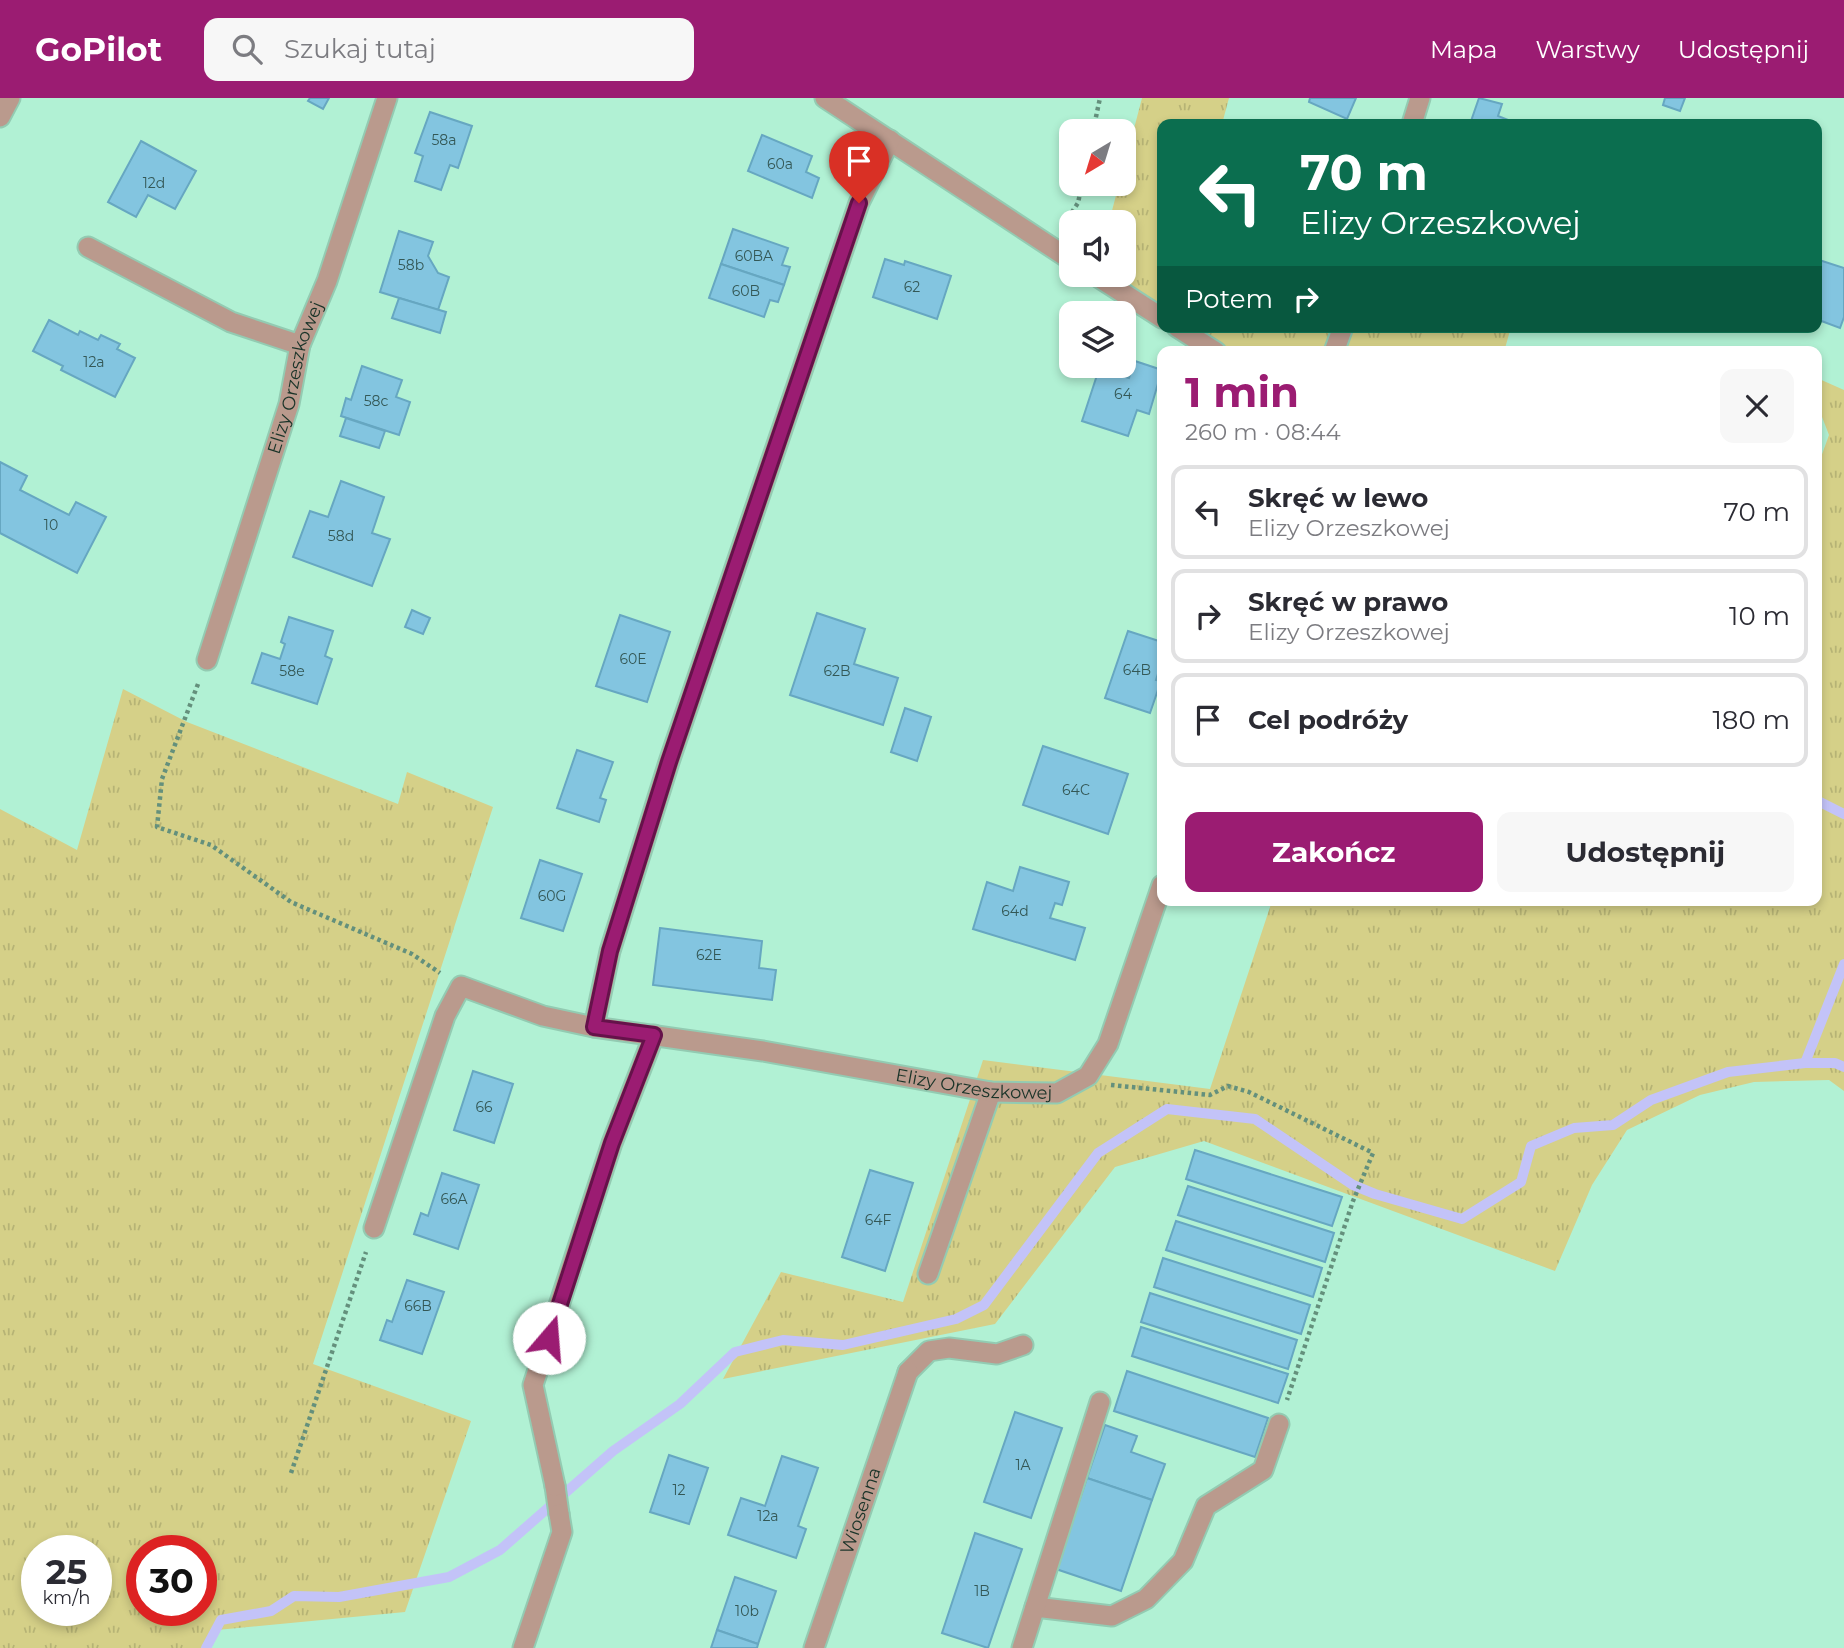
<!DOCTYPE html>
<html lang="pl">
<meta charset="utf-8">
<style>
body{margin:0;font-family:Montserrat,sans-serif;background:#f7f7f7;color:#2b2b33;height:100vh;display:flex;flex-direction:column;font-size:26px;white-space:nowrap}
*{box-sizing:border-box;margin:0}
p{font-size:23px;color:#7c7c81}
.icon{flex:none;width:38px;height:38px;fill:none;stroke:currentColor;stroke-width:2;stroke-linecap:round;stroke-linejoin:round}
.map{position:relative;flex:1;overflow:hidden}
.side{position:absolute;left:1157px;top:248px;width:665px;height:560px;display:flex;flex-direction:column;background:#fff;border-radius:14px;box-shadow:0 4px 10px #0003}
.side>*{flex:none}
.hud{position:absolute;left:1157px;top:21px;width:665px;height:214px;border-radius:14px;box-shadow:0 4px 10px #0003;background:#0b6e4f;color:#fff;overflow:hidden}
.needle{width:46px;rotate:218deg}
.fabs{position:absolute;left:1059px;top:21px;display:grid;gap:14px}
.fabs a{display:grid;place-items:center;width:77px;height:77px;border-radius:14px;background:#fff;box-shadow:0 4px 10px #0003;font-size:35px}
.speed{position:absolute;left:21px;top:1437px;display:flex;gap:14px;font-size:35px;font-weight:700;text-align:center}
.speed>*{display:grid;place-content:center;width:91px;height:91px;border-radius:50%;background:#fff;box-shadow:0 4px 10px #0003;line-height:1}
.speed small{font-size:18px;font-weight:400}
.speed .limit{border:10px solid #d22;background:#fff;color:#111}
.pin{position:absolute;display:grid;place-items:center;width:60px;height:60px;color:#fff;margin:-72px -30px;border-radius:50% 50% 50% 0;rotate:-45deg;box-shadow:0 0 7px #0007}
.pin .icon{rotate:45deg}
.me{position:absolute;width:77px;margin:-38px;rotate:18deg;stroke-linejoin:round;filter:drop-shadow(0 0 5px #0008)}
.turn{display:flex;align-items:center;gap:24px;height:147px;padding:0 28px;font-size:32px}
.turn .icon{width:91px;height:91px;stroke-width:2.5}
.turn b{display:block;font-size:49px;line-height:60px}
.then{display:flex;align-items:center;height:66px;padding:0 28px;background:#0003;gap:14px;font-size:26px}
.round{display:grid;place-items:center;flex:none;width:74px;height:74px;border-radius:14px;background:#f7f7f7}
.overview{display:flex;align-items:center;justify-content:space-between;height:119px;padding:0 28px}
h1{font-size:42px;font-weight:700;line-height:52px;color:#9b1c72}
.primary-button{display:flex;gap:14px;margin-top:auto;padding:14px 28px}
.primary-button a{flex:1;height:80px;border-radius:14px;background:#9b1c72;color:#fff;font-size:28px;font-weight:700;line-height:80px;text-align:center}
.primary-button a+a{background:#f7f7f7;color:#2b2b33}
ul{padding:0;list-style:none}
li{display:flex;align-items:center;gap:21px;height:94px;margin:0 14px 10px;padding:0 14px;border:4px solid #e1e1e2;border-radius:14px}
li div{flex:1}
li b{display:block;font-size:26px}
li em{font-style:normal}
header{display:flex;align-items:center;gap:42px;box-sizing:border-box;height:98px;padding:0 35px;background:#9b1c72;color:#fff}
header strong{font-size:33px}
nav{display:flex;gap:38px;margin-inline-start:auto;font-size:24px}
.search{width:490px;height:63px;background:#f7f7f7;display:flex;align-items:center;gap:18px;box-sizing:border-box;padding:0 24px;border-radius:14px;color:#7c7c81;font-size:26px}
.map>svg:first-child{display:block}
.grass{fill:url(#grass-tufts);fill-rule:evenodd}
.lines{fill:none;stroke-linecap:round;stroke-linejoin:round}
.stream{stroke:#c3c3f8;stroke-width:10}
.building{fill:#83c5e0;stroke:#66a7c1;stroke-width:2}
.service-casing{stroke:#93cbb2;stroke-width:23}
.minor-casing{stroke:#93cbb2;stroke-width:23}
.tertiary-casing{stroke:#93cbb2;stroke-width:23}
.path{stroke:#64907c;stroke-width:4.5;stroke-dasharray:3.5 3.5;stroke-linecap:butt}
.service{stroke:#ba9a8d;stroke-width:19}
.minor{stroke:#ba9a8d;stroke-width:19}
.tertiary{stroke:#ba9a8d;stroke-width:19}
.route-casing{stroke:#65124a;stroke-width:18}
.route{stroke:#9b1c72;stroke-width:12}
.labels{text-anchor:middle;stroke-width:6;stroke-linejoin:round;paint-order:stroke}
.number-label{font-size:14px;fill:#345856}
.street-label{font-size:18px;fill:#193328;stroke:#fff}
</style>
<header>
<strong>GoPilot</strong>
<div class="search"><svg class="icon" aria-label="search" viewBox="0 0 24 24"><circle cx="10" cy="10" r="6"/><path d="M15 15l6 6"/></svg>Szukaj tutaj</div>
<nav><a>Mapa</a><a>Warstwy</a><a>Udostępnij</a></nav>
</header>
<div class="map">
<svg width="1844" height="1550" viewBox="0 0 1844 1550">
<defs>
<pattern id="grass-tufts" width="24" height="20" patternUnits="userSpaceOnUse" patternTransform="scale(1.75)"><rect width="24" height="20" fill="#d5d088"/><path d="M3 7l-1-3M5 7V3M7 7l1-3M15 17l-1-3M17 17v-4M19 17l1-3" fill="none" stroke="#b6b375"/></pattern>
</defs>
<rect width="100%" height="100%" fill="#b1f1d4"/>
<g class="grass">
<polygon points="1142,0 1229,0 1222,26 1162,26 1162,212 1120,177 1124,177 1124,124 1109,124 1119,86 1124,86 1124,69"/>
<polygon points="1182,229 1511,229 1504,254 1211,254"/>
<polygon points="1817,280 1844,292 1844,993 1829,982 1754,984 1700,997 1627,1032 1592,1087 1555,1173 1204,1043 1115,1069 995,1226 723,1281 781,1174 903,1204 983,962 1210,991 1272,803 1816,803 1816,373 1829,337 1817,306"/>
<path d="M123 591 187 624 398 706 407 674 493 709 313 1266 471 1323 405 1514 217 1532 211 1550H0V711L77 752ZM96 1452V1512H37V1452ZM201 1452V1512H142V1452Z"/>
</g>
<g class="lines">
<g class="stream">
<polyline points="1816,702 1844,716"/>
<polyline points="1805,965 1844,866"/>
<polyline points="206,1550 221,1522 271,1513 294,1498 339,1499 449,1479 500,1452 613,1353 680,1306 735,1254 783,1242 843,1247 956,1221 984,1207 1098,1055 1167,1011 1255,1021 1353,1087 1375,1096 1462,1121 1521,1084 1531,1048 1574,1030 1613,1027 1651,1002 1728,974 1805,965 1835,965 1844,969"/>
</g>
</g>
<g class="building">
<polygon points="310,0 329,0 323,11 308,3"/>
<polygon points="1310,0 1356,0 1347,21 1309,4"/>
<polygon points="1479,0 1502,6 1498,18 1518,26 1470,26"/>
<polygon points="1665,0 1685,0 1680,13 1663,7"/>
<polygon points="430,14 472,28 458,70 450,67 441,92 415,83 423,58 415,55"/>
<polygon points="762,37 812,58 806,74 819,80 812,100 748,73"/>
<polygon points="141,43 196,73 175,111 148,97 136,119 108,104"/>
<polygon points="733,131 788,150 782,167 790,169 784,187 721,166"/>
<polygon points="399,133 433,144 428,158 438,175 449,179 438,212 380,194"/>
<polygon points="885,161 904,167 905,163 951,178 937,221 873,199"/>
<polygon points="1816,161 1844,170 1844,219 1840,230 1816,221"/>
<polygon points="721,166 784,187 778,204 770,202 764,219 709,200"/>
<polygon points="399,200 446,214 440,235 392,220"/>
<polygon points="49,222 78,237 80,233 98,242 101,237 120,246 117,251 135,260 115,299 61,272 63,268 33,253"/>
<polygon points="1135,263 1162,272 1149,316 1137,312 1128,338 1082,323 1100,268 1117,271 1115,276 1129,280"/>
<polygon points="362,268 402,282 396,299 410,304 399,337 341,318 346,300 351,302"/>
<polygon points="346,320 385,333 379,350 340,338"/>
<polygon points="0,364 27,378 20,392 69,417 76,404 106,419 77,475 0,435"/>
<polygon points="341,383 384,399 372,435 390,441 372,488 293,459 310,413 328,419"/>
<polygon points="412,512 430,520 423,536 405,529"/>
<polygon points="817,515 865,531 854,566 898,580 883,627 790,597"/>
<polygon points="620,517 670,534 647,604 596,588"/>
<polygon points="289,519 333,533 325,558 332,561 317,606 252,585 262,555 280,561 285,546 281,544"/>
<polygon points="1128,533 1162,544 1162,563 1156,582 1161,583 1150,615 1105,600"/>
<polygon points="905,610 931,619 917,663 891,654"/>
<polygon points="1043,648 1128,676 1108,736 1023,707"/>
<polygon points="577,652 613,664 600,700 606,702 599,724 557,710"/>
<polygon points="540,762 582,776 563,833 521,820"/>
<polygon points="1020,769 1069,784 1062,807 1055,805 1050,820 1085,830 1075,862 973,831 987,784 1013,793"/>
<polygon points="660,830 762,843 759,870 776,872 772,902 653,887"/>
<polygon points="473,973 513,986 494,1045 454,1032"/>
<polygon points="1195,1052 1342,1099 1332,1128 1186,1081"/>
<polygon points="870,1072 913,1085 885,1173 842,1159"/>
<polygon points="442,1075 479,1087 458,1151 414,1136 421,1115 428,1118"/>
<polygon points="1188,1088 1334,1135 1325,1164 1178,1117"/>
<polygon points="1176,1123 1322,1170 1313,1199 1166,1152"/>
<polygon points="1163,1160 1310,1207 1301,1236 1154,1189"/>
<polygon points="407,1182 444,1194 422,1256 380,1242 387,1222 392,1224"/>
<polygon points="1150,1195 1297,1242 1288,1271 1141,1224"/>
<polygon points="1141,1229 1288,1276 1278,1305 1132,1258"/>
<polygon points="1127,1273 1268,1320 1255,1359 1114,1313"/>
<polygon points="1015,1314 1062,1330 1031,1420 984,1404"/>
<polygon points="1105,1327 1137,1338 1131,1354 1165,1366 1152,1402 1087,1380"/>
<polygon points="669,1357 708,1370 689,1426 650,1414"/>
<polygon points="782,1358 818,1370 798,1428 806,1431 796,1460 728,1437 741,1400 765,1408"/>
<polygon points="1087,1380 1152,1402 1121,1493 1056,1471"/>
<polygon points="975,1435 1022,1451 988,1550 942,1535"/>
<polygon points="735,1479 776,1493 758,1546 717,1532"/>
<polygon points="717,1532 758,1546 757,1550 711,1550"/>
</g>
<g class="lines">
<g class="service-casing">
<g id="service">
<polyline points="88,149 231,224 300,247"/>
<polyline points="374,1130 445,918 461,888 543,918 594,929"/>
<polyline points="928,1176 991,994"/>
<polyline points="908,1274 929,1253 949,1250 997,1256 1023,1247"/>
<polyline points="555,1388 559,1416"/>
<polyline points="1035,1509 1112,1518 1146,1501 1183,1463 1206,1408 1263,1372 1279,1326"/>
<polyline points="1022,1550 1100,1304"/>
</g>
</g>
<g class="minor-casing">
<g id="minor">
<polyline points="825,0 1071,162"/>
<polyline points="1412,26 1420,0"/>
<path id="s1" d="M890 42 859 105 669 664 610 853 594 929 763 953 991 994 1057 995 1088 978 1108 946 1162 787"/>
<polyline points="1095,177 1162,220"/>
<polyline points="1177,229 1216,254"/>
<polyline points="1334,254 1343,229"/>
<path id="s2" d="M207 562 289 306 300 247 327 183 387 0"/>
<polyline points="555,1388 533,1287 612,1045 654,937"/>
<polyline points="523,1550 562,1434 559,1416"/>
<path id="s3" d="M814 1550 908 1274"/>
</g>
</g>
<g class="tertiary-casing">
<polyline id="tertiary" points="0,19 10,0"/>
</g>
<g class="path">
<polyline points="1093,33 1100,0"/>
<polyline points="1064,126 1078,105 1082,86"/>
<polyline points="198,586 162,681 157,729 211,747 291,804 412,856 440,875"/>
<polyline points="1111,987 1210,997 1228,988 1249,994 1373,1055 1353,1103 1287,1302"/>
<polyline points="291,1375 366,1154"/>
</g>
<use href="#service" class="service"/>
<use href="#minor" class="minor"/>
<use href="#tertiary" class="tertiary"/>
</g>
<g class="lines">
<g class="route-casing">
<polyline id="route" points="549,1240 612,1045 654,937 594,929 610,853 669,664 859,105"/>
</g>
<use href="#route" class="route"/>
</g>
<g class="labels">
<g class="number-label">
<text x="444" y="47">58a</text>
<text x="780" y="71">60a</text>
<text x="154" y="90">12d</text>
<text x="754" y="163">60BA</text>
<text x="411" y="172">58b</text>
<text x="912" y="194">62</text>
<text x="746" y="198">60B</text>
<text x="94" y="269">12a</text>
<text x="1123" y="301">64</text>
<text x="376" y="308">58c</text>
<text x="51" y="432">10</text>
<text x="341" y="443">58d</text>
<text x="633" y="566">60E</text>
<text x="1137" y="577">64B</text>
<text x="292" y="578">58e</text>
<text x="837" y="578">62B</text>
<text x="1076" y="697">64C</text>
<text x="552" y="803">60G</text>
<text x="1015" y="818">64d</text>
<text x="709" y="862">62E</text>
<text x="484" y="1014">66</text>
<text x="454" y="1106">66A</text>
<text x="878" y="1127">64F</text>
<text x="418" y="1213">66B</text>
<text x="1023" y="1372">1A</text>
<text x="679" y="1397">12</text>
<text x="768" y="1423">12a</text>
<text x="982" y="1498">1B</text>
<text x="747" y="1518">10b</text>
</g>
<g class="street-label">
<text dy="6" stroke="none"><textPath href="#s2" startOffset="296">Elizy Orzeszkowej</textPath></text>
<text dy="6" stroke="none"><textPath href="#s1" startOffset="1321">Elizy Orzeszkowej</textPath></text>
<text dy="6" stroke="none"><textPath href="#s3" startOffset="145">Wiosenna</textPath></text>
</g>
</g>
</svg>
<div class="fabs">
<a><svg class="needle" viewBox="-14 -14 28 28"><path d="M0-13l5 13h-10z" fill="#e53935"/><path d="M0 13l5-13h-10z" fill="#7c7c81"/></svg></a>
<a><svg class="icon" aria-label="sound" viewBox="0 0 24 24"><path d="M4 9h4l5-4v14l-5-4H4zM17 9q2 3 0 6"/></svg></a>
<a><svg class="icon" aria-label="layers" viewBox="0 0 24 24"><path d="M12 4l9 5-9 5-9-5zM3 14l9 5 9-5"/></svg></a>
</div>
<div class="speed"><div>25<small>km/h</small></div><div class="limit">30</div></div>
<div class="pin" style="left:859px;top:105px;background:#d93025"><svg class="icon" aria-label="arrive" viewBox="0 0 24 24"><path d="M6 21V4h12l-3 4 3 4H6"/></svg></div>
<svg class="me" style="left:549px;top:1240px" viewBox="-20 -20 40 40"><circle r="19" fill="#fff"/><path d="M0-13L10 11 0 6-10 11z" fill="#9b1c72"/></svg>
<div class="hud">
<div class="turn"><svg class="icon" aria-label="left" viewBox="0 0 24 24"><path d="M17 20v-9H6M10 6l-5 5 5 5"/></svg><div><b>70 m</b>Elizy Orzeszkowej</div></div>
<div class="then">Potem<svg class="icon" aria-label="right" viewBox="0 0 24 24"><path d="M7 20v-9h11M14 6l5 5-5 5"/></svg></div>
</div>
<section class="side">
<div class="overview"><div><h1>1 min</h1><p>260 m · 08:44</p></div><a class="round"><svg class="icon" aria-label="close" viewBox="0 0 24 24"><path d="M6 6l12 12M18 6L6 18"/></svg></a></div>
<ul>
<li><svg class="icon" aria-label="left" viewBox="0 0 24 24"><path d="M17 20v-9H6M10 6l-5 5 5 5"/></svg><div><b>Skręć w lewo</b><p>Elizy Orzeszkowej</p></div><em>70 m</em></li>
<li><svg class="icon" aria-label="right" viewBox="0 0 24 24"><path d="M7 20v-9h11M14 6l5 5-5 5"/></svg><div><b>Skręć w prawo</b><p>Elizy Orzeszkowej</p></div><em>10 m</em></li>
<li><svg class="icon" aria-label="arrive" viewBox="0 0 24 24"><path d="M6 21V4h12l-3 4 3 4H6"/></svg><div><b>Cel podróży</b></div><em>180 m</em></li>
</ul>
<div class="primary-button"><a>Zakończ</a><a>Udostępnij</a></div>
</section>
</div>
